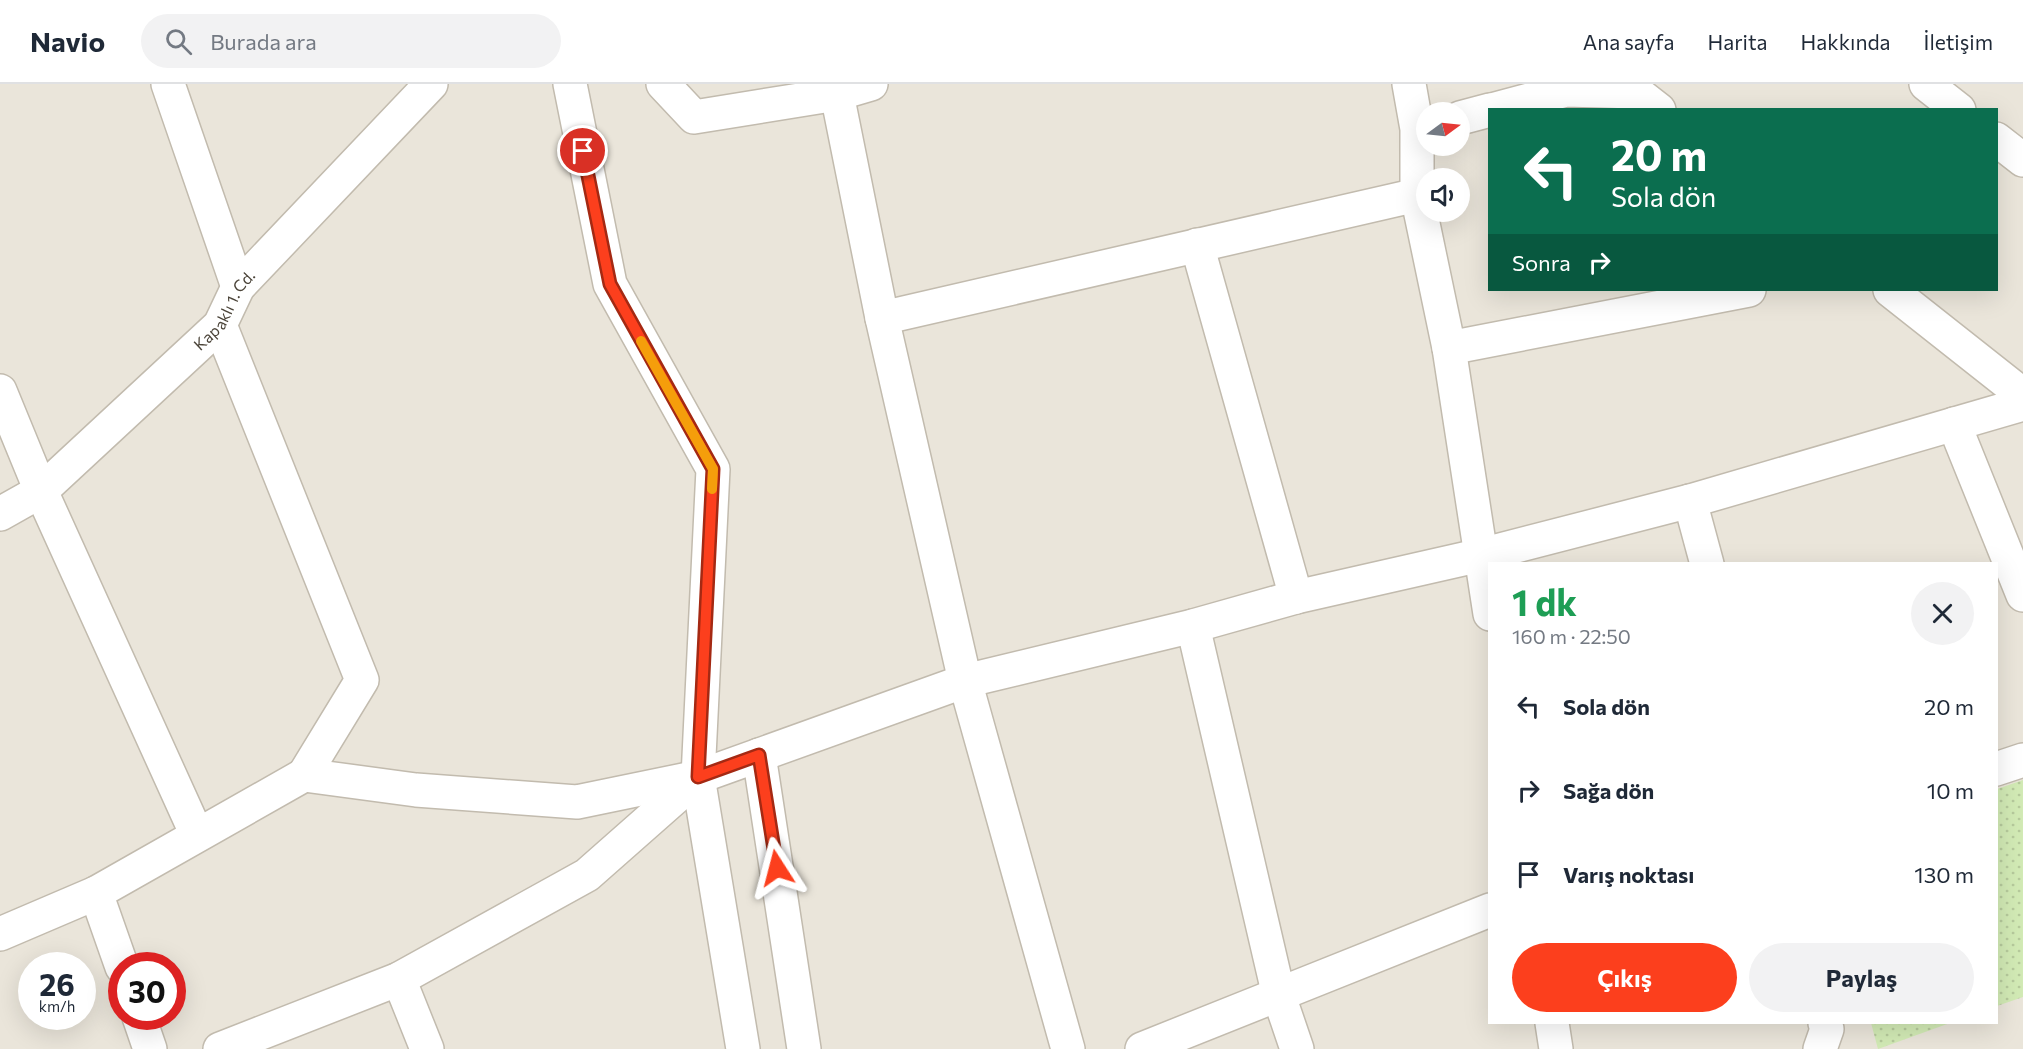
<!DOCTYPE html>
<html lang="tr">
<meta charset="utf-8">
<style>
body{margin:0;font-family:Commissioner,sans-serif;background:#f2f2f3;color:#1f2937;height:100vh;display:flex;flex-direction:column;font-size:22px;white-space:nowrap}
*{box-sizing:border-box;margin:0}
p{font-size:20px;color:#747a83}
.icon{flex:none;width:33px;height:33px;fill:none;stroke:currentColor;stroke-width:2;stroke-linecap:round;stroke-linejoin:round}
.map{position:relative;flex:1;overflow:hidden}
.panel{position:absolute;left:1488px;top:478px;width:510px;height:462px;display:flex;flex-direction:column;background:#fff;border-radius:0px;box-shadow:0 6px 24px #0002}
.panel>*{flex:none}
.banner{position:absolute;left:1488px;top:24px;width:510px;height:183px;border-radius:0px;box-shadow:0 6px 24px #0002;background:#0b6e4f;color:#fff;overflow:hidden}
.needle{width:39px;rotate:75deg}
.controls{position:absolute;left:1416px;top:18px;display:grid;gap:12px}
.controls a{display:grid;place-items:center;width:54px;height:54px;border-radius:50%;background:#fff;box-shadow:0 6px 24px #0002;font-size:30px}
.speed{position:absolute;left:18px;top:868px;display:flex;gap:12px;font-size:30px;font-weight:700;text-align:center}
.speed>*{display:grid;place-content:center;width:78px;height:78px;border-radius:50%;background:#fff;box-shadow:0 6px 24px #0002;line-height:1}
.speed small{font-size:15px;font-weight:400}
.speed .limit{border:9px solid #d22;background:#fff;color:#111}
.pin{position:absolute;display:grid;place-items:center;width:51px;height:51px;color:#fff;margin:-26px;border:3px solid #fff;border-radius:50%;box-shadow:0 2px 6px #0007}
.me{position:absolute;width:66px;margin:-33px;rotate:351deg;stroke-linejoin:round;filter:drop-shadow(0 0 4px #0008)}
.turn{display:flex;align-items:center;gap:21px;height:126px;padding:0 24px;font-size:27px}
.turn .icon{width:78px;height:78px;stroke-width:2.5}
.turn b{display:block;font-size:42px;line-height:51px}
.then{display:flex;align-items:center;height:57px;padding:0 24px;background:#0003;gap:12px;font-size:22px}
.round{display:grid;place-items:center;flex:none;width:63px;height:63px;border-radius:32px;background:#f2f2f3}
.head{display:flex;align-items:center;justify-content:space-between;height:102px;padding:0 24px}
h1{font-size:36px;font-weight:700;line-height:45px;color:#1e9e55}
.cta{display:flex;gap:12px;margin-top:auto;padding:12px 24px}
.cta a{flex:1;height:69px;border-radius:36px;background:#fc3f1d;color:#fff;font-size:24px;font-weight:700;line-height:69px;text-align:center}
.cta a+a{background:#f2f2f3;color:#1f2937}
ul{padding:0;list-style:none}
li{display:flex;align-items:center;gap:18px;height:84px;padding:0 24px}
li div{flex:1}
li b{display:block;font-size:22px}
li em{font-style:normal}
header{display:flex;align-items:center;gap:36px;box-sizing:border-box;height:84px;padding:0 30px;background:#fff;border-bottom:2px solid #e0e1e3}
header strong{font-size:28px}
nav{display:flex;gap:33px;margin-inline-start:auto;font-size:21px}
.search{width:420px;height:54px;background:#f2f2f3;display:flex;align-items:center;gap:15px;box-sizing:border-box;padding:0 21px;border-radius:33px;color:#747a83;font-size:22px}
.map>svg:first-child{display:block}
.residential{fill:#eae5da;fill-rule:evenodd}
.grass{fill:url(#grass-dots)}
.lines{fill:none;stroke-linecap:round;stroke-linejoin:round}
.street-casing{stroke:#c2bbae;stroke-width:36}
.street{stroke:#fff;stroke-width:33}
.route-casing{stroke:#a42913;stroke-width:15}
.route{stroke:#fc3f1d;stroke-width:10}
.slow{stroke:#f59e0b;stroke-width:10}
.labels{text-anchor:middle;stroke-width:4.5;stroke-linejoin:round;paint-order:stroke}
.street-label{font-size:16px;fill:#4b4439;stroke:#fff}
</style>
<header>
<strong>Navio</strong>
<div class="search"><svg class="icon" aria-label="search" viewBox="0 0 24 24"><circle cx="10" cy="10" r="6"/><path d="M15 15l6 6"/></svg>Burada ara</div>
<nav><a>Ana sayfa</a><a>Harita</a><a>Hakkında</a><a>İletişim</a></nav>
</header>
<div class="map">
<svg width="2023" height="965" viewBox="0 0 2023 965">
<defs>
<pattern id="grass-dots" width="8" height="8" patternUnits="userSpaceOnUse" patternTransform="scale(1.5)"><rect width="8" height="8" fill="#d2eab5"/><path d="M2 2h.1M6 6h.1" fill="none" stroke="#b6ca9c" stroke-width="1.8" stroke-linecap="round"/></pattern>
</defs>
<rect width="100%" height="100%" fill="#f6f3ec"/>
<path class="residential" d="M0 0H2023V965H0ZM1490 26H1996V206H1490ZM1426 28H1460V62H1426ZM1426 94H1460V128H1426ZM1490 480H1996V939H1490ZM32 882H82V933H32ZM122 882H172V933H122Z"/>
<g class="grass">
<polygon points="2023,696 2023,913 1997,922 1997,705"/>
<polygon points="1871,939 1950,939 1878,965"/>
</g>
<g class="lines">
<g class="street-casing">
<g id="street">
<polyline points="168,0 238,203"/>
<polyline points="570,0 610,200 713,385 698,693 743,965"/>
<polyline points="663,0 694,33 837,10 871,0"/>
<polyline points="1409,0 1417,45 1417,111 1449,264 1490,530"/>
<polyline points="1926,0 1959,26"/>
<polyline points="837,10 882,234 965,597 1068,965"/>
<polyline points="1492,26 1566,6 1636,8 1659,26"/>
<polyline points="1460,34 1490,26"/>
<polyline points="1996,55 2023,76"/>
<polyline points="1197,161 1296,513"/>
<polyline points="1890,206 2023,311"/>
<polyline points="882,234 1417,111"/>
<polyline points="220,241 362,596 304,691"/>
<polyline points="1449,264 1749,206"/>
<polyline points="0,307 41,407 197,751"/>
<polyline points="1954,340 2023,511"/>
<polyline points="1690,417 1707,480"/>
<path id="s1" d="M0 430 41 407 220 241 238 203 431 0"/>
<polyline points="1193,542 1279,912 1297,965"/>
<polyline points="759,671 804,965"/>
<polyline points="1996,685 2023,676"/>
<polyline points="96,809 122,883"/>
<polyline points="0,850 96,809 304,691 416,706 577,718 698,693 965,597 1193,542 1296,513 1481,471 1690,417 2023,320"/>
<polyline points="399,895 427,965"/>
<polyline points="139,933 150,965"/>
<polyline points="1552,939 1556,965"/>
<polyline points="220,965 399,895 587,791 697,694"/>
<polyline points="1142,965 1490,826"/>
<polyline points="1820,965 1827,945 1825,939"/>
</g>
</g>
<use href="#street" class="street"/>
</g>
<g class="lines">
<g class="route-casing">
<polyline id="route" points="583,67 610,200 713,385 698,693 759,671 777,784"/>
</g>
<use href="#route" class="route"/>
<polyline class="slow" points="641,257 713,385 712,405"/>
</g>
<g class="labels">
<g class="street-label">
<text dy="6" stroke="none"><textPath href="#s1" startOffset="306">Kapaklı 1. Cd.</textPath></text>
</g>
</g>
</svg>
<div class="controls">
<a><svg class="needle" viewBox="-14 -14 28 28"><path d="M0-13l5 13h-10z" fill="#e53935"/><path d="M0 13l5-13h-10z" fill="#747a83"/></svg></a>
<a><svg class="icon" aria-label="sound" viewBox="0 0 24 24"><path d="M4 9h4l5-4v14l-5-4H4zM17 9q2 3 0 6"/></svg></a>
</div>
<div class="speed"><div>26<small>km/h</small></div><div class="limit">30</div></div>
<div class="pin" style="left:583px;top:67px;background:#d93025"><svg class="icon" aria-label="arrive" viewBox="0 0 24 24"><path d="M6 21V4h12l-3 4 3 4H6"/></svg></div>
<svg class="me" style="left:777px;top:784px" viewBox="-20 -20 40 40"><path d="M0-17L14 15 0 8-14 15z" fill="#fc3f1d" stroke="#fff" stroke-width="4"/></svg>
<div class="banner">
<div class="turn"><svg class="icon" aria-label="left" viewBox="0 0 24 24"><path d="M17 20v-9H6M10 6l-5 5 5 5"/></svg><div><b>20 m</b>Sola dön</div></div>
<div class="then">Sonra<svg class="icon" aria-label="right" viewBox="0 0 24 24"><path d="M7 20v-9h11M14 6l5 5-5 5"/></svg></div>
</div>
<section class="panel">
<div class="head"><div><h1>1 dk</h1><p>160 m · 22:50</p></div><a class="round"><svg class="icon" aria-label="close" viewBox="0 0 24 24"><path d="M6 6l12 12M18 6L6 18"/></svg></a></div>
<ul>
<li><svg class="icon" aria-label="left" viewBox="0 0 24 24"><path d="M17 20v-9H6M10 6l-5 5 5 5"/></svg><div><b>Sola dön</b></div><em>20 m</em></li>
<li><svg class="icon" aria-label="right" viewBox="0 0 24 24"><path d="M7 20v-9h11M14 6l5 5-5 5"/></svg><div><b>Sağa dön</b></div><em>10 m</em></li>
<li><svg class="icon" aria-label="arrive" viewBox="0 0 24 24"><path d="M6 21V4h12l-3 4 3 4H6"/></svg><div><b>Varış noktası</b></div><em>130 m</em></li>
</ul>
<div class="cta"><a>Çıkış</a><a>Paylaş</a></div>
</section>
</div>
